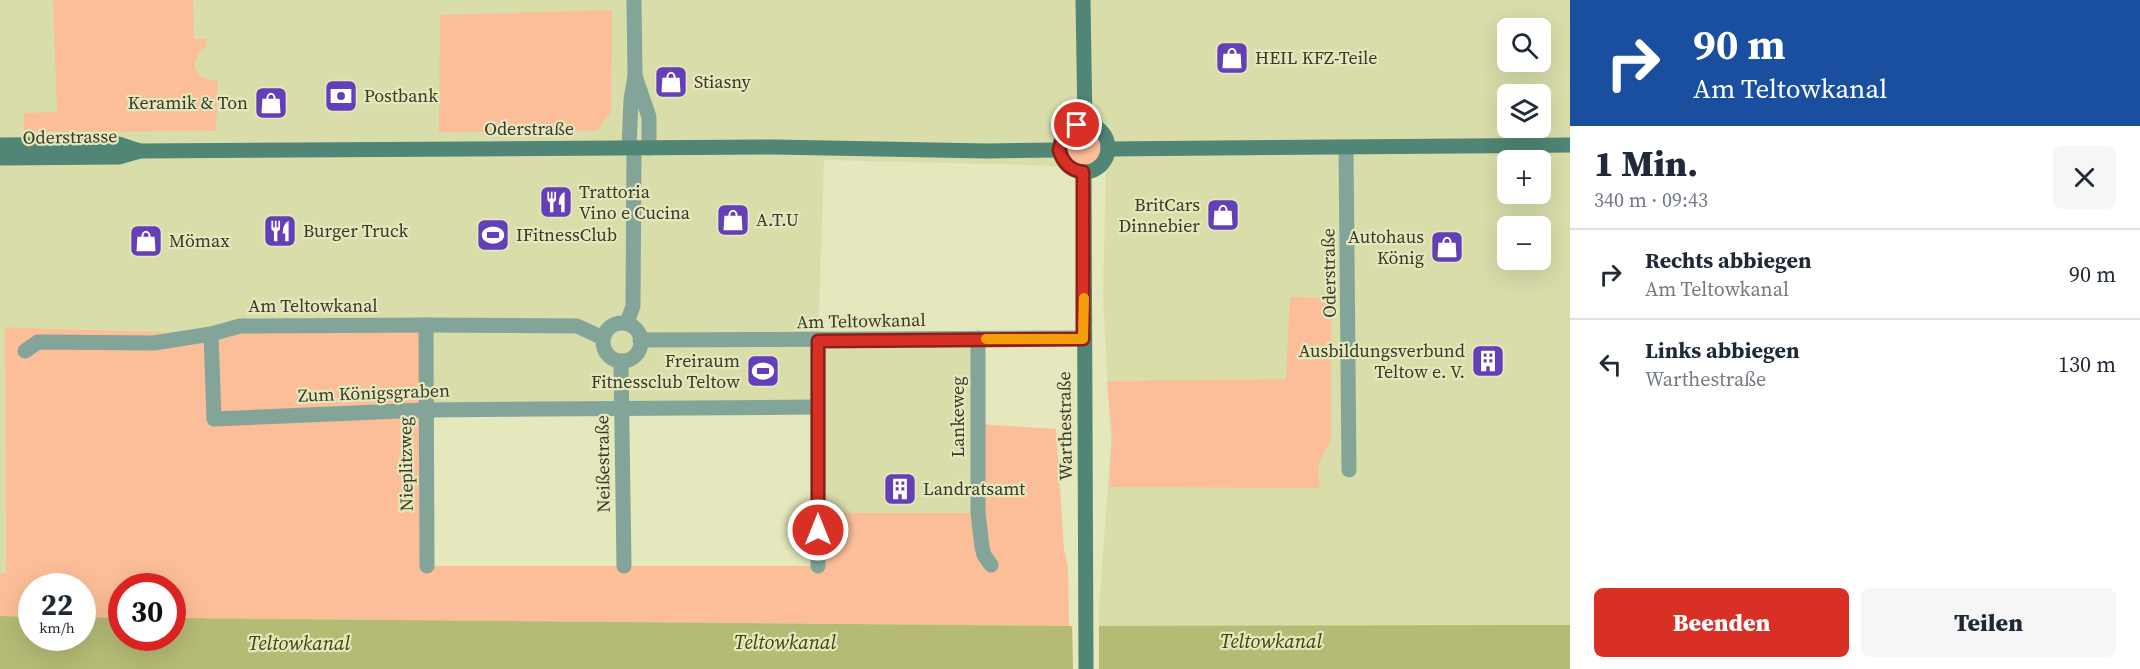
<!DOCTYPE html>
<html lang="de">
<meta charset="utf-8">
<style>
body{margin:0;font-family:"Source Serif 4",serif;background:#f6f6f7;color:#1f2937;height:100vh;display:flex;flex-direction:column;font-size:22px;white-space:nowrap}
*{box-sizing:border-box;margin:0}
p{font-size:20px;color:#747a83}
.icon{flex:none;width:33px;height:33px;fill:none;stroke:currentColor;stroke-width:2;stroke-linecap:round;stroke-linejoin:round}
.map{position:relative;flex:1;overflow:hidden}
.panel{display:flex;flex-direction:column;background:#fff;width:570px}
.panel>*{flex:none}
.hud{background:#1a4fa0;color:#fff;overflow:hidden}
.tools{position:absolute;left:1497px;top:18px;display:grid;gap:12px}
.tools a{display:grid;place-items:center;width:54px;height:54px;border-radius:9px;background:#fff;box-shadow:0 6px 24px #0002;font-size:30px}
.speed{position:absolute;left:18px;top:573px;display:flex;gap:12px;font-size:30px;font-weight:700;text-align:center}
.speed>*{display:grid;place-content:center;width:78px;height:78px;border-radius:50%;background:#fff;box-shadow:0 6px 24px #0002;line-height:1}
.speed small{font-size:15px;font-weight:400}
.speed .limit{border:9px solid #d22;background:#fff;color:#111}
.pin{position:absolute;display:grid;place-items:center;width:51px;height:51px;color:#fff;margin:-26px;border:3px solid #fff;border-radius:50%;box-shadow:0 2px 6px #0007}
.me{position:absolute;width:66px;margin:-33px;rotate:0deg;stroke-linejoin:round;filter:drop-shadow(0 0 4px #0008)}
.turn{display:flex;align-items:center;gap:21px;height:126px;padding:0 24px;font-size:27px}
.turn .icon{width:78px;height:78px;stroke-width:2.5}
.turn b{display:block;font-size:42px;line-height:51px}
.round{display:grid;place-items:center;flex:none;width:63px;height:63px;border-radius:9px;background:#f6f6f7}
.headline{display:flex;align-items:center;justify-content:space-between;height:102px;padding:0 24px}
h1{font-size:36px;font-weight:800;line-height:45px}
.primary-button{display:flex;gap:12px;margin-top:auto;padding:12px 24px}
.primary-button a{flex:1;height:69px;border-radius:9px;background:#d93025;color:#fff;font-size:24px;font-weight:800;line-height:69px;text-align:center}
.primary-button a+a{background:#f6f6f7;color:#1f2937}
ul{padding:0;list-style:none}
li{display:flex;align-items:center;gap:18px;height:90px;padding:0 24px;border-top:2px solid #e0e1e3}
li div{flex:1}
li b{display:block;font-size:22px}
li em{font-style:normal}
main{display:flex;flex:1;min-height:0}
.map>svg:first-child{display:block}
.built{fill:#d9ddaa;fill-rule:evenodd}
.green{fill:#fcbe98}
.water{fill:#b5ba75}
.pier{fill:#e4e8bc}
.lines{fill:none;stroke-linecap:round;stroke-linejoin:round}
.street{stroke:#83a499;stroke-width:15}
.secondary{stroke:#518575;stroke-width:15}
.route-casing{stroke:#8d1f18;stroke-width:15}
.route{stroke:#d93025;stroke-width:10}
.slow{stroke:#f59e0b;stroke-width:10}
.labels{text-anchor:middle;stroke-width:4.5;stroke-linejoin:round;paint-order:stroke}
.poi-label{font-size:18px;fill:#393a29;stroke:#e4e8bc;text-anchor:start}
.street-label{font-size:18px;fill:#393a29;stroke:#e4e8bc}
.water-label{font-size:20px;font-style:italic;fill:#41430d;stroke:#e4e8bc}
</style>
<main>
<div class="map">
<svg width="1570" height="669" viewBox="0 0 1570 669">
<rect width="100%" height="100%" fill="#e4e8bc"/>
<path class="built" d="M0 0H1570V625L1099 626V608L1111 444 1103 295 1106 169 1033 165 824 160 818 341 978 338V513H818V408L425 410 211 334 5 327 6 573H0ZM1508 28H1540V62H1508ZM1508 94H1540V128H1508ZM1508 160H1540V194H1508ZM1508 226H1540V260H1508Z"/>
<g class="green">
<path d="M53 0H193L194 39H206V47C186 60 195 83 218 80L216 131 24 132V113L57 112Z"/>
<polygon points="612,10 611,112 596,131 439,132 440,15"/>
<circle cx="1084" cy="149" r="17"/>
<path d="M1290 297 1331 298V441C1319 459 1316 467 1320 488L1109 487 1112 433 1107 381 1286 379Z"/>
<polygon points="426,325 427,566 818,566 818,513 977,513 977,424 1056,429 1064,549 1068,568 1069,626 173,618 172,586 122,586 121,618 83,617 82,586 32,586 31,617 0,616 0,573 6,573 5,327 211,334"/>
</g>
<polygon class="water" points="0,616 31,617 32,638 82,638 83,617 121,618 122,638 172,638 173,618 1069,626 1570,625 1570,669 0,669"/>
<polygon class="pier" points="1072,623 1099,623 1099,669 1073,669"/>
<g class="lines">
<g class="street">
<polyline points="635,76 649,117 649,148"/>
<polyline points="629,148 631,100 635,76 634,0"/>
<polyline points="1346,148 1349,470"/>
<polyline points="627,323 633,306 634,148"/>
<circle cx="622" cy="342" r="19"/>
<polyline points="426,325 427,566"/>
<polyline points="211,334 214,419 425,410 818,407"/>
<polyline points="978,338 978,513 982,547 984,555 991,565"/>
<polyline points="640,340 1083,338"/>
<polyline points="818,341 818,566"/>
<polyline points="25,351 38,342 154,343 211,334 240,326 426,325 577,326 603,338"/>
<polyline points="621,361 624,566"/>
</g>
<g class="secondary">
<polyline points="1083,0 1085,124"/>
<circle cx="1084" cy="148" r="24"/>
<polyline points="0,145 119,144 140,151 774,147 987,151 1059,150"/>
<polyline points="1108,149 1570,145"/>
<polyline points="0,158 119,157 140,151"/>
<polyline points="1084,172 1086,669"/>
</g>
</g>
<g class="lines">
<g class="route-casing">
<path id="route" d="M818 530V341L1083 339V172C1070 170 1063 163 1059 150L1064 134 1077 125"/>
</g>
<use href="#route" class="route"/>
<polyline class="slow" points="986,339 1083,339 1084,298"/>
</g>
<defs>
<g id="shop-square" transform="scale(1.725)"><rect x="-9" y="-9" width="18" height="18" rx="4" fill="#643fb8" stroke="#e4e8bc"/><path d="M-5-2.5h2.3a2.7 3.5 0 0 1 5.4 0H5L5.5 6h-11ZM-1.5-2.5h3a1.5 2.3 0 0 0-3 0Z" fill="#fff"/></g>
<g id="bank-square" transform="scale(1.725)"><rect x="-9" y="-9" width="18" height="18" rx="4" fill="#643fb8" stroke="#e4e8bc"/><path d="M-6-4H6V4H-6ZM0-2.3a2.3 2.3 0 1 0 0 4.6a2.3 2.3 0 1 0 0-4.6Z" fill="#fff"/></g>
<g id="restaurant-square" transform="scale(1.725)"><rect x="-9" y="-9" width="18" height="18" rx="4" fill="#643fb8" stroke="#e4e8bc"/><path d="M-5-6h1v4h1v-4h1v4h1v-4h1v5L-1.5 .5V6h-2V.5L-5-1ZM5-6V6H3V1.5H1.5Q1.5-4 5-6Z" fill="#fff"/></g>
<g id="stadium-square" transform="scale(1.725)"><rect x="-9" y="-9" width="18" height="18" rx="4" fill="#643fb8" stroke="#e4e8bc"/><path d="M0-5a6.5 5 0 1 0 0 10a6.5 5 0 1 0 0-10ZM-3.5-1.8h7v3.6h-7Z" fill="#fff"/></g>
<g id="building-square" transform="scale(1.725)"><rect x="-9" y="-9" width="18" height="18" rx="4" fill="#643fb8" stroke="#e4e8bc"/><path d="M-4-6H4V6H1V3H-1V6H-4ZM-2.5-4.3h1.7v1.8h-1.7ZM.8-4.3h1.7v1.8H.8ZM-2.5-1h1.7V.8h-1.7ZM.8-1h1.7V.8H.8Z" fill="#fff"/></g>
</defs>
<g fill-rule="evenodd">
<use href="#shop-square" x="1232" y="58"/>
<use href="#shop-square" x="671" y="82"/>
<use href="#bank-square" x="341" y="96"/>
<use href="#shop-square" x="271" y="103"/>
<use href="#restaurant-square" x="556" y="202"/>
<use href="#shop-square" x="1223" y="215"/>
<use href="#shop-square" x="733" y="220"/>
<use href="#restaurant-square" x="280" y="231"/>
<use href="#stadium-square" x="493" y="235"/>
<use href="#shop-square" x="146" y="241"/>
<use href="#shop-square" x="1447" y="247"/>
<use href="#building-square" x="1488" y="361"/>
<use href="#stadium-square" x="763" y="371"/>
<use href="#building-square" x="900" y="489"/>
</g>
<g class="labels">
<g class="poi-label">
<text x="1255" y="64">HEIL KFZ-Teile</text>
<text x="694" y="88">Stiasny</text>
<text x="364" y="102">Postbank</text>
<text x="248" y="109" text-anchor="end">Keramik &amp; Ton</text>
<text x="579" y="198">Trattoria<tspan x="579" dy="21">Vino e Cucina</tspan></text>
<text x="1200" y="211" text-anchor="end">BritCars<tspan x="1200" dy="21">Dinnebier</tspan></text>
<text x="756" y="226">A.T.U</text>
<text x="303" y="237">Burger Truck</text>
<text x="516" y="241">IFitnessClub</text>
<text x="1424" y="243" text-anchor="end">Autohaus<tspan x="1424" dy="21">König</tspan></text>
<text x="169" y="247">Mömax</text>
<text x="1465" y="357" text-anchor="end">Ausbildungsverbund<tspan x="1465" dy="21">Teltow e. V.</tspan></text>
<text x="740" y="367" text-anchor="end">Freiraum<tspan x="740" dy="21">Fitnessclub Teltow</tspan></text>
<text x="923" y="495">Landratsamt</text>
</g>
<g class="street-label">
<text x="529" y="135">Oderstraße</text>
<text transform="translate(70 137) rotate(-1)" y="6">Oderstrasse</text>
<text transform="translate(1329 273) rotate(-91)" y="6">Oderstraße</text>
<text x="313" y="312">Am Teltowkanal</text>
<text transform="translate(861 321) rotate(-1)" y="6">Am Teltowkanal</text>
<text transform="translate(374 393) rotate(-2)" y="6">Zum Königsgraben</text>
<text transform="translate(958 417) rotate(-90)" y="6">Lankeweg</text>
<text transform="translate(1065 426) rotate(-91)" y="6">Warthestraße</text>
<text transform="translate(406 464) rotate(-91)" y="6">Nieplitzweg</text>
<text transform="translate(603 464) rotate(-91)" y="6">Neißestraße</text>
</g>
<g class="water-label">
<text x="1271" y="648">Teltowkanal</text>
<text x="785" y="649">Teltowkanal</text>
<text x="299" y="650">Teltowkanal</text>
</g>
</g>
</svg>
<div class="tools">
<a><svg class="icon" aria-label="search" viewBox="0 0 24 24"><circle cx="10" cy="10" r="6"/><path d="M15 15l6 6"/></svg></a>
<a><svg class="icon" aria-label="layers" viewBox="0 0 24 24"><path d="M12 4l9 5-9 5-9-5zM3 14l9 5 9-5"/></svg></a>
<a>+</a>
<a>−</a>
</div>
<div class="speed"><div>22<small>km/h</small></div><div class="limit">30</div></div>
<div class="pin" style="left:1077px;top:125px;background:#d93025"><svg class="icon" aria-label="arrive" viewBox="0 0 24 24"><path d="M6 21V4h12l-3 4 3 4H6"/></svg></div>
<svg class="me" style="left:818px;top:530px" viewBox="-20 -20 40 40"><circle r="17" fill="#d93025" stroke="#fff" stroke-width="3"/><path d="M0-11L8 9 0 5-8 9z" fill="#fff"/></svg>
</div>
<section class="panel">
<div class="hud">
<div class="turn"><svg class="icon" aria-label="right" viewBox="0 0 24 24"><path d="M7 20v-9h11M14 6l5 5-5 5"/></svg><div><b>90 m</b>Am Teltowkanal</div></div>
</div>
<div class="headline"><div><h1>1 Min.</h1><p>340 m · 09:43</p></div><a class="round"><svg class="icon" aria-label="close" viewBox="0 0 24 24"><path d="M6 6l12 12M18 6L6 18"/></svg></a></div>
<ul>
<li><svg class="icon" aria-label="right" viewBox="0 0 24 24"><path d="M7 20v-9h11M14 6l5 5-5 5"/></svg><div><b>Rechts abbiegen</b><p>Am Teltowkanal</p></div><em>90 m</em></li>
<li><svg class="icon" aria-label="left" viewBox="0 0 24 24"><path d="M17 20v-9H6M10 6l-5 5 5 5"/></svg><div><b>Links abbiegen</b><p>Warthestraße</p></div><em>130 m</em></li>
</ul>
<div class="primary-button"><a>Beenden</a><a>Teilen</a></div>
</section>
</main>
